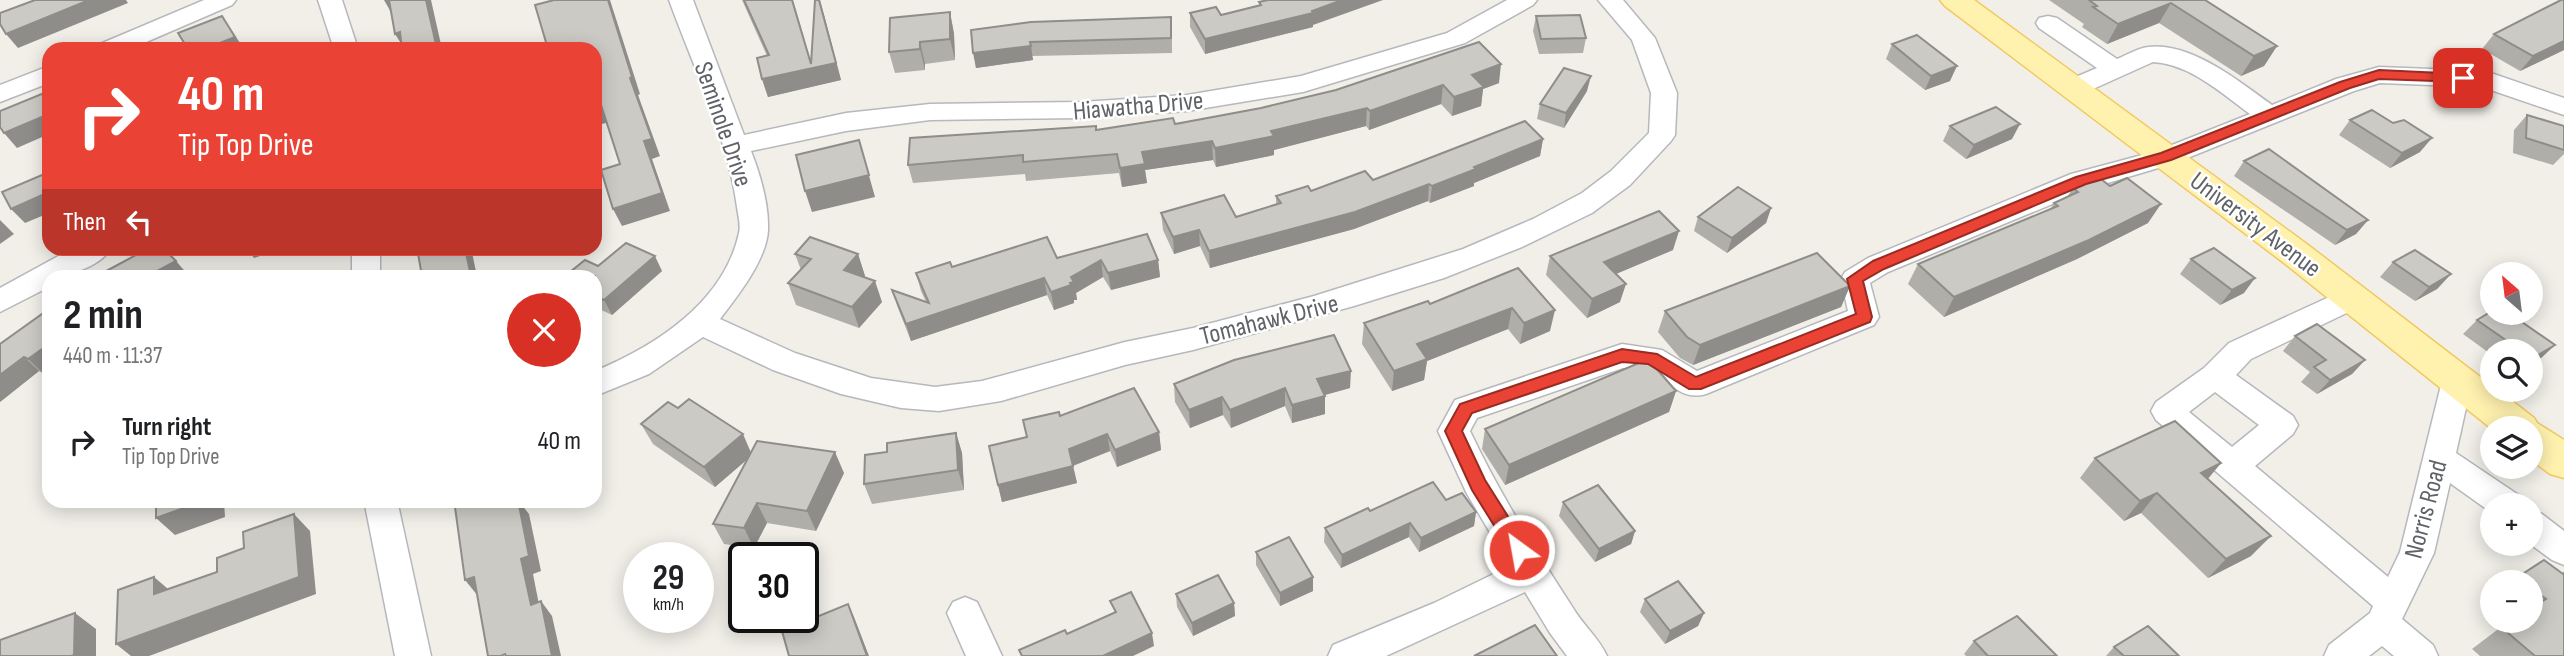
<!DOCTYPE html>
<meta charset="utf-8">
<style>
body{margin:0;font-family:"Sofia Sans Condensed",sans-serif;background:#f2f2f2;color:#202124;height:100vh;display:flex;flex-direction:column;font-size:26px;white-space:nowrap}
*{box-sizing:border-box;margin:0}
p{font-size:23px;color:#757577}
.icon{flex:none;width:38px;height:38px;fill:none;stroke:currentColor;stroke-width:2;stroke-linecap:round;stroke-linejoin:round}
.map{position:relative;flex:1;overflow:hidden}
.drawer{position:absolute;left:42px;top:270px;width:560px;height:238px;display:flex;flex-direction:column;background:#fff;border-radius:21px;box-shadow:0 4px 18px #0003}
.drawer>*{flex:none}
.guide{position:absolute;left:42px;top:42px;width:560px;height:214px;border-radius:21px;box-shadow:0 4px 18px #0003;background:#ea4335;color:#fff;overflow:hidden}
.needle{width:46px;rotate:332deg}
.tools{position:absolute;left:2480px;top:262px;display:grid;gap:14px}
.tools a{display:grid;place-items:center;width:63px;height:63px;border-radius:50%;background:#fff;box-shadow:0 4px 18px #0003;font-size:35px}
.speed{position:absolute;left:623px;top:542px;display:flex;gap:14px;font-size:35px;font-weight:700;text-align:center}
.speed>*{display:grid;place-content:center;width:91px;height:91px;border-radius:50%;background:#fff;box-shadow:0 4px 18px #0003;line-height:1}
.speed small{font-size:18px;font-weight:400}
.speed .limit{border:4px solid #111;border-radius:10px;background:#fff;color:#111}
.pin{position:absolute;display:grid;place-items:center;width:60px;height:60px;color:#fff;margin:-30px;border-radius:14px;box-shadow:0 4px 10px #0006}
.me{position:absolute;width:77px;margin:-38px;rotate:328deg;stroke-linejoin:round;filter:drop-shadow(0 0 5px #0008)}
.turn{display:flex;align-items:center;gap:24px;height:147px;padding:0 21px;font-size:32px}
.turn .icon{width:91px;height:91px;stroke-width:2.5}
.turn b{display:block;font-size:49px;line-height:60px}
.then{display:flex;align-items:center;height:66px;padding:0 21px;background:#0003;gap:14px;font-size:26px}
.round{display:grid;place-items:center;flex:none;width:74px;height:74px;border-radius:37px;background:#f2f2f2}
.head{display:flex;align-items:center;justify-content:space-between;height:119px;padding:0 21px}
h1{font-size:42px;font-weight:700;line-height:52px}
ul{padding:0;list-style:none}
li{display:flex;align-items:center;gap:21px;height:105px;padding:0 21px}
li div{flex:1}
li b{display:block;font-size:26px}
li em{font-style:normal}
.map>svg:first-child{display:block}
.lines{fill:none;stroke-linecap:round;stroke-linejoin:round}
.minor-casing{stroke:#b5b8bc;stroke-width:3}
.major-casing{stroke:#f2c960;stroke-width:3}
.minor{fill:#fff;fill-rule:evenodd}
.major{fill:#fff2af;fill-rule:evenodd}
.wall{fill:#afaea9}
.shaded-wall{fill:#8f8d8a}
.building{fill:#cccac5;stroke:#8f8d8a;stroke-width:2}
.route{fill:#ea4335;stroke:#982c22;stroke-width:2}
.labels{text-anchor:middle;stroke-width:5;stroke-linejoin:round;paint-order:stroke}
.street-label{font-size:26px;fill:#5f6368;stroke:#fff}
</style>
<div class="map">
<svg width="2564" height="656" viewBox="0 0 2564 656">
<rect width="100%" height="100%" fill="#f1efe8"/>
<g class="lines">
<g class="minor-casing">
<g id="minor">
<polygon points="204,0 236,0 232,5 130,49 97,49 100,44"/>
<polygon points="318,0 342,0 358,49 334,49"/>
<path d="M669 0H693L744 135 846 113 930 104 1082 102 1187 95 1301 76 1447 33 1507 0H1537L1533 5 1465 43 1303 92 1187 111 1082 118 930 120 846 131 751 151C760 174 769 204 768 230 767 259 737 297 720 319L795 353 871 378 935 387 982 381 1125 342 1193 328 1314 296 1463 249 1533 219 1582 193 1611 171 1649 133 1651 93 1632 40 1598 0H1623L1655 38 1677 93 1675 135 1671 141 1630 185 1592 213 1522 247 1444 278 1354 306 1193 350 1125 365 1001 401 939 411 901 408 841 394 773 370 703 337 649 374 595 396V371C656 346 724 302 739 233 741 225 738 215 737 207 728 138 693 66 669 0Z"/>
<path d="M2048 16 2057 18 2117 59C2127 55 2138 48 2148 47 2190 41 2240 82 2272 105L2336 79 2379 67 2485 71 2564 98V115L2482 87 2380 83 2354 91 2175 163 2091 188 1888 272 1870 283 1879 317 1874 325 1706 394C1679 402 1668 377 1645 369 1639 367 1630 368 1623 368L1477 418 1470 431C1499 493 1536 551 1573 608 1583 625 1599 638 1607 656H1567L1550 633 1525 592 1386 656H1328L1333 645 1434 603 1510 566 1467 494 1438 431 1455 400 1622 344 1662 350 1697 371 1848 311 1841 279 1845 272 1868 258 2071 174 2157 151 2250 114C2221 93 2190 64 2153 62L2082 94 2073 96 2064 94 2060 88 2064 82 2097 68 2039 28 2036 23 2039 18Z"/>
<polygon points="49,66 49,83 0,102 0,85"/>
<path d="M73 248H111C100 267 69 276 49 276V287L0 312V288Z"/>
<rect x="352" y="248" width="28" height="28"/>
<path d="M2351 287 2361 290 2366 298 2361 306 2251 359 2236 375 2293 416 2298 425 2293 434 2255 466 2388 577 2400 552 2442 381 2446 373 2457 369 2468 373 2472 381 2456 453 2520 496 2524 506H2492V513L2450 483 2434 553 2402 619 2433 645 2438 656H2394L2382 646 2369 656H2324L2329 645 2370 613 2373 606 2156 420 2151 411 2156 402 2204 368 2229 343ZM2215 392 2259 425 2232 447 2189 412Z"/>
<polygon points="364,500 397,500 431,656 395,656"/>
<polygon points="2530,510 2542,514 2564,531 2564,565 2552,560 2530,544"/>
<polygon points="965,597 977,602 1002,656 966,656 947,613 953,602"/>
</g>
</g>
<g class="major-casing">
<polygon id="major" points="1940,0 1974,0 2308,245 2492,386 2492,390 2498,390 2534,418 2537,423 2564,440 2564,478 2550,474 2530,459 2530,429 2492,429 2284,263 1945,6"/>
</g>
<use href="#minor" class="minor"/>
<use href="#major" class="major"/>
</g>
<g class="wall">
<polygon points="742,0 793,0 811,62 824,15 841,80 768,97 762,79 767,56"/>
<polygon points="2049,0 2205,0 2277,46 2264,66 2241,76 2159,23 2107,44 2082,27 2084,24"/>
<polygon points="2564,0 2564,50 2520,71 2482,49 2494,34"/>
<polygon points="1259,2 1313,25 1313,27 1205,54 1190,27 1190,13 1221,15 1259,6"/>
<polygon points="950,12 954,34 955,60 925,64 925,70 895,73 889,52"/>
<polygon points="1536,16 1586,38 1583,53 1539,54 1533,31"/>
<polygon points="971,30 1172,31 1172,53 1032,56 1033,60 976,68"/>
<polygon points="1892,44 1950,81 1925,90 1886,59"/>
<polygon points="1499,83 1483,89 1481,106 1452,116 1441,104 1369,130 1366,126 1274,150 1274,155 1216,167 1213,160 1145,170 1147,183 1122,187 1119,173 1026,181 1025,174 913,183 908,165 1096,130 1175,124 1261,108 1336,90"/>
<polygon points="1587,91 1564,128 1537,119 1540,104"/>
<polygon points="2527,115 2564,126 2564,154 2553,165 2513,153 2514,130"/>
<polygon points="2350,120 2420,152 2390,168 2339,135"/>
<polygon points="1950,126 2012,139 1966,159 1943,141"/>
<polygon points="1543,139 1540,156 1474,183 1474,186 1430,203 1428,201 1354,229 1210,268 1200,246 1174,254 1163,230 1161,213 1236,217 1276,204 1276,196 1373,180"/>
<polygon points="2244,161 2368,220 2356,234 2335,245 2234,176"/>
<polygon points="2073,188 2148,223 2077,259 1944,317 1908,284 1918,264 2050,210 2054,203 2067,197"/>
<polygon points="1771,208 1766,223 1727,253 1694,231 1698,217"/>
<polygon points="1673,250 1616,274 1620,302 1587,318 1546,275 1550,256"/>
<polygon points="795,254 858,254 865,276 864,277 882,302 859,328 796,305 788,283 801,270"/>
<polygon points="1057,258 1158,260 1160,277 1111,290 1103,277 1076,293 1077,300 1074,300 1074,303 1054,310 1047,295 911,341 898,308 892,290 926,302 921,291 916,273 952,267"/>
<polygon points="2191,259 2244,293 2220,305 2180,274"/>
<polygon points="2393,262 2451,274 2437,289 2415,301 2380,277"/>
<polygon points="598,266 662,271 612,315 595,307 595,276"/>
<polygon points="1518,268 1550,331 1520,344 1508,329 1427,361 1424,380 1392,391 1362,344 1364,323 1430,304"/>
<polygon points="1850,286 1841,307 1693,365 1680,358 1658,332 1665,311"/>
<polygon points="49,309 49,370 44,374 39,371 0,402"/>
<polygon points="2492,311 2492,313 2509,313 2555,345 2540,359 2530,365 2530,352 2492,352 2492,355 2463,334 2477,320"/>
<polygon points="2295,336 2365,360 2352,374 2317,394 2301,382 2310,372 2283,351"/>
<polygon points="1174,384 1350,388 1325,395 1325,414 1292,423 1285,406 1231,428 1223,415 1190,428 1175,402"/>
<polygon points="1676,391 1669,412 1505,485 1482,449 1485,429"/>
<polygon points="1060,416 1159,432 1161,450 1117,467 1110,451 1073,466 1077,483 1002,502 998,485"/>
<polygon points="641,424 751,452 844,473 816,531 767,523 754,548 724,544 713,524 748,459 715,487 653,444"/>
<polygon points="956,433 962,453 964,490 872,504 864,484 887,452"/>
<polygon points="2095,458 2221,463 2208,479 2251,556 2208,578 2141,513 2124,521 2080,478"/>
<polygon points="1563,502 1635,531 1631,544 1595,562 1559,516"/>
<polygon points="1370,511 1476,512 1474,526 1419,552 1409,537 1341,568 1324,542 1325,528"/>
<polygon points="1256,552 1313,591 1280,606 1256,565"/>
<polygon points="2563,574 2564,656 2480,656 2472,649 2501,627 2530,621 2530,583 2511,583 2518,577"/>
<polygon points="1176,594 1234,603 1235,616 1193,636 1177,607"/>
<polygon points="1645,599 1704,613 1698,626 1665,644 1640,612"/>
<polygon points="1974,641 2057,656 1966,656 1964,654"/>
<polygon points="2114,647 2179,656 2106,656"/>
</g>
<g class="shaded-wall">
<polygon points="89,0 126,0 128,3 18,48 6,34"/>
<polygon points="384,0 390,0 392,14"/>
<polygon points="426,0 431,0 442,49 437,49"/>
<polygon points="608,0 610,0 640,94 638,95 660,156 652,159 670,211 622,226 613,209 644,141 630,78"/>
<polygon points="820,0 841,80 768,97 762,79 812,68"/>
<polygon points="1342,0 1383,0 1313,25 1313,27 1205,54 1205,39 1312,11"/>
<polygon points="2171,3 2159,23 2107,44 2118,24"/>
<polygon points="950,12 954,34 955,60 950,39"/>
<polygon points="222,16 244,49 205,49"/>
<polygon points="400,32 404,48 395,34"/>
<polygon points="2564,41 2564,50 2520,71 2533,56"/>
<polygon points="920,42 925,64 925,70 920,49"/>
<polygon points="1031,46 1033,60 976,68 973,53"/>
<polygon points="2277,46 2264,66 2241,76 2254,56"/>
<polygon points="1501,64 1499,83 1483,89 1481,106 1452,116 1454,97 1472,75"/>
<polygon points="1957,66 1950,81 1925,90 1931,76"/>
<polygon points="1591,76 1587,91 1564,128 1566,113"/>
<polygon points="1443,85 1441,104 1369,130 1370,111"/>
<polygon points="601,105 609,122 595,126 595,106"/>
<polygon points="1367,108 1366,126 1274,150 1274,155 1216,167 1215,148 1271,131"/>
<polygon points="49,114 49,134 17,148 4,133"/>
<polygon points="2020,124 2012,139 1966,159 1974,145"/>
<polygon points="2432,138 2420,152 2390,168 2402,153"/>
<polygon points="1543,139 1540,156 1474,183 1474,186 1430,203 1432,186 1474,167"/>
<polygon points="859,140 875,197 812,212 805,191"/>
<polygon points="1212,141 1213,160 1145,170 1147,183 1122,187 1120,168 1142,152"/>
<polygon points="1429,184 1428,201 1354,229 1210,268 1209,251"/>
<polygon points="49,192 49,213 25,223 11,209"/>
<polygon points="2161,204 2148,223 2077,259 1944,317 1954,297"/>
<polygon points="1771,208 1766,223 1727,253 1732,238"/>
<polygon points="0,220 14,234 0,244"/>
<polygon points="2368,220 2356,234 2335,245 2347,230"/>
<polygon points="1199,230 1200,246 1174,254 1173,237"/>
<polygon points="1679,231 1673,250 1599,281 1604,262"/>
<polygon points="232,248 285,248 254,258 247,249 235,253"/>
<polygon points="465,248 471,248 477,276 471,276"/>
<polygon points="858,254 865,276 851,291 844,270"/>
<polygon points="655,256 662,271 612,315 604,300"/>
<polygon points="1101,260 1103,277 1076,293 1077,300 1074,300 1074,303 1054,310 1051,292 1071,277"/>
<polygon points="1158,260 1160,277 1111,290 1108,273"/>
<polygon points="176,261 189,276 148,276"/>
<polygon points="2451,274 2437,289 2415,301 2429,287"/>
<polygon points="1044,278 1047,295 911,341 906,324"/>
<polygon points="2255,278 2244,293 2220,305 2232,290"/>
<polygon points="875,281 882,302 859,328 852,307"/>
<polygon points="1626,284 1620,302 1587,318 1592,299"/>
<polygon points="1850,286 1841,307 1693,365 1700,345"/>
<polygon points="1512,308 1508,329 1427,361 1424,380 1392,391 1394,371 1417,344"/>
<polygon points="1555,310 1550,331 1520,344 1524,323"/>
<polygon points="49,344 49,370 44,374 28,359"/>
<polygon points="2555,345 2540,359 2530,365 2530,360 2533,358"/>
<polygon points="24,357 39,371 0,402 0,375"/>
<polygon points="2365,360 2352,374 2317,394 2330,380"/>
<polygon points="1351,371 1350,388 1317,397 1317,379"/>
<polygon points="1285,388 1285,406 1231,428 1230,410"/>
<polygon points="1676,391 1669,412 1505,485 1509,465"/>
<polygon points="1325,396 1325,414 1292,423 1292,405"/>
<polygon points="1222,397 1223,415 1190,428 1189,410"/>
<polygon points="1159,432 1161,450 1117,467 1115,450"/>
<polygon points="956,433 962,453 964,490 958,470"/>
<polygon points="743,434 752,455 715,487 704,467"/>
<polygon points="1107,434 1110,451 1072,466 1069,449"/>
<polygon points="835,452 844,473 816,531 807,511"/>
<polygon points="2221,463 2204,483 2201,473"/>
<polygon points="1073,466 1077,483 1002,502 998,485"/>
<polygon points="2157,493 2141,513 2124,521 2140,501"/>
<polygon points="206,500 224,500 225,517 175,535 156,518"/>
<polygon points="500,500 509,500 513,520 501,505"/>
<polygon points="518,500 529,514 541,571 533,574 542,620 531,605 521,559"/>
<polygon points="757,503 767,523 754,548 744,528"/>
<polygon points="1476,512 1474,526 1419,552 1421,538"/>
<polygon points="294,514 310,531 316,594 149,656 131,656 116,644 299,577"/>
<polygon points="1410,523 1409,537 1341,568 1342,555"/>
<polygon points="1635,531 1631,544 1595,562 1599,549"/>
<polygon points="2271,536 2251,556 2208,578 2226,559"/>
<polygon points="154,577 174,594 154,594"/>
<polygon points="474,577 478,596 465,580"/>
<polygon points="1313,577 1313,591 1280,606 1280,593"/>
<polygon points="541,601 552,616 561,656 552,656"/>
<polygon points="1234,603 1235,616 1193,636 1192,623"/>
<polygon points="848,604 854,617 869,656 867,656"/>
<polygon points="75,613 96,629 96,656 71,656"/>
<polygon points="1704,613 1698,626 1665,644 1670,631"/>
<polygon points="1152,633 1154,646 1133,656 1103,656"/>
</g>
<g class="building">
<polygon points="35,0 89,0 6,34 0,24 0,13"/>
<polygon points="389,0 426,0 437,49 402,49 400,32 395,34"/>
<polygon points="554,0 608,0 632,77 630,78 652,139 644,141 662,193 613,209 601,170 620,164 601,105 595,106 595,49 548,49 535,5"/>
<polygon points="744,0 792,0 811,64 815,0 819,0 836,63 762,79 757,58 769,55"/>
<polygon points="1268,0 1342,0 1312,11 1313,13 1205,39 1190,13 1216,7 1221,15 1261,5 1259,2"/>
<polygon points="2089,0 2205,0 2277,46 2254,56 2171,3 2118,24 2093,7 2097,6"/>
<polygon points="2561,0 2564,0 2564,41 2533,56 2494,34"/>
<polygon points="950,12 950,39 920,42 920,49 889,52 890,18"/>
<polygon points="1580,15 1586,38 1541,39 1536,16"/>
<polygon points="222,16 235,37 205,49 188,49 178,33"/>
<polygon points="1171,17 1171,38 1030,42 1031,46 973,53 971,30 1031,22"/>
<polygon points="1917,35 1957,66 1931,76 1892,44"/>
<polygon points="1479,42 1501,64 1472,75 1484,87 1454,97 1443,85 1370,111 1367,108 1271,131 1274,136 1215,148 1212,141 1142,152 1145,164 1120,168 1117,154 1023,162 1023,155 908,165 910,138 1096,126 1096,130 1173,118 1175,124 1261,108 1336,90"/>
<polygon points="1564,68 1591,76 1566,113 1540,104"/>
<polygon points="49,91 49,114 4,133 0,127 0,111"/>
<polygon points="1996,107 2020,124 1974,145 1950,126"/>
<polygon points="2372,110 2393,123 2404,120 2432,138 2402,153 2350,120"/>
<polygon points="2527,115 2564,126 2564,150 2526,138"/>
<polygon points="1525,121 1543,139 1474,167 1476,169 1432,186 1429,184 1355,212 1209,251 1199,230 1173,237 1161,213 1224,195 1236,217 1281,203 1276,196 1308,186 1311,191 1365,171 1373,180"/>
<polygon points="859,140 869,175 805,191 796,155"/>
<polygon points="2269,149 2368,220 2347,230 2244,161"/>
<polygon points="49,172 49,192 11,209 2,192"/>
<polygon points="2097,176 2110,186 2127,178 2161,204 2089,240 1954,297 1918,264 2058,206 2054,203 2078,192 2073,188"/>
<polygon points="1738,187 1771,208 1732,238 1698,217"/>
<polygon points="1659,211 1679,231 1604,262 1626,284 1592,299 1550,256"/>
<polygon points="1147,234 1158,260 1108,273 1101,260 1071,277 1074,282 1070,283 1071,285 1051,292 1044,278 906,324 892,290 929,303 916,273 950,262 952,267 1047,237 1057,258"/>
<polygon points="810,237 858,254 844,270 875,281 852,307 788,283 811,259 795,254"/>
<polygon points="626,243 655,256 604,300 595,296 595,276 565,276 585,260 598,266"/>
<polygon points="149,248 163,248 176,261 148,276 97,276"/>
<polygon points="417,248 465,248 471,276 422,276"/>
<polygon points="2214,248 2255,278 2232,290 2191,259"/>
<polygon points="2415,250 2451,274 2429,287 2393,262"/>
<polygon points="1817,253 1850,286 1700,345 1687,337 1665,311"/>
<polygon points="1518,268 1555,310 1524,323 1512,308 1417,344 1427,359 1394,371 1364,323 1428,301 1430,304"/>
<polygon points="49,309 49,344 28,359 24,357 0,375 0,344"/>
<polygon points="2492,311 2492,313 2509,313 2555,345 2533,358 2530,357 2530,352 2523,352 2477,320"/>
<polygon points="2317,324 2365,360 2330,380 2314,367 2326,360 2295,336"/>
<polygon points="1334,335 1351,371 1317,379 1325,396 1292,405 1285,388 1230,410 1222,397 1189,410 1174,384 1234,360"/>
<polygon points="1648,359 1676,391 1509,465 1485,429"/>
<polygon points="1134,388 1159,432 1115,450 1107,434 1069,449 1073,466 998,485 989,446 1027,437 1023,420 1059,412 1060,416"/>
<polygon points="689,399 743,434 704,467 641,424 668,402 678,408"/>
<polygon points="2175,421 2221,463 2201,473 2271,536 2226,559 2157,493 2140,501 2095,458"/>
<polygon points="956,433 958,470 864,484 865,455 887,452 887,443"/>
<polygon points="757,441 835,452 807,511 757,503 744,528 713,524"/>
<polygon points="1433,482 1446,500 1462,493 1476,512 1421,538 1410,523 1342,555 1325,528 1368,508 1370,511"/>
<polygon points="1598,485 1635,531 1599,549 1563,502"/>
<polygon points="156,500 206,500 156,518"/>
<polygon points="454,500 500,500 501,505 513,500 518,500 529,556 521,559 531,605 541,601 552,656 506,656 505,654 501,656 488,656 474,577 465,580"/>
<polygon points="294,514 299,577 116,644 118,590 154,577 154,594 217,572 217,558 244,548 243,532"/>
<polygon points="1289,537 1313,577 1280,593 1256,552"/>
<polygon points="2544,560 2563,574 2564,573 2564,656 2535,656 2501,627 2511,621 2530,621 2530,609 2546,599 2530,587 2530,583 2524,583 2518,577"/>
<polygon points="1218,575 1234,603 1192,623 1176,594"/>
<polygon points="1678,581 1704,613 1670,631 1645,599"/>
<polygon points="1131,592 1152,633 1103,656 1022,656 1019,650 1065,630 1067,634 1116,612 1110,601"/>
<polygon points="848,604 867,656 789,656 782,631"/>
<polygon points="75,613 74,655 71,656 0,656 0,640"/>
<polygon points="2017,616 2057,656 1988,656 1974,641"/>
<polygon points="1535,625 1557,656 1474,656"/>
<polygon points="2148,626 2179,656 2124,656 2114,647"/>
</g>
<polygon class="route" points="2379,70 2463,74 2470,78 2463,82 2379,79 2350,88 2171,160 2086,184 1884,269 1863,281 1872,317 1870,322 1701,389 1689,389 1648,364 1622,362 1472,413 1462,431 1485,480 1526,545 1528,550 1526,556 1519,558 1513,556 1472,490 1445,431 1460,404 1622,349 1657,354 1696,377 1856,314 1847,279 1873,261 2076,177 2161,153 2340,82"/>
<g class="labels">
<g class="street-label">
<text transform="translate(1138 105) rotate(-5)" y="9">Hiawatha Drive</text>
<text transform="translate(724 124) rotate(71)" y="9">Seminole Drive</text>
<text transform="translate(2256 224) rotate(37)" y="9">University Avenue</text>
<text transform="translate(1269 319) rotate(-14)" y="9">Tomahawk Drive</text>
<text transform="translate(2425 509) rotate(-75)" y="9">Norris Road</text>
</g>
</g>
</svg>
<div class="tools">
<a><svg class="needle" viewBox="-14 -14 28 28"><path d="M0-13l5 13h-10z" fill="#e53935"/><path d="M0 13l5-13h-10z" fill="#757577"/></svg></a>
<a><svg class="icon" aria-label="search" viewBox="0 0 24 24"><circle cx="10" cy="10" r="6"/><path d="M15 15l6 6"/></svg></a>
<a><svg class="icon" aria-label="layers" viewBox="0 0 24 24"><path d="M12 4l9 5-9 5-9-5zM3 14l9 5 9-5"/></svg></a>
<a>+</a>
<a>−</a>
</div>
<div class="speed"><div>29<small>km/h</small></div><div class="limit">30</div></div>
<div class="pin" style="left:2463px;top:78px;background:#d93025"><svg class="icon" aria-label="arrive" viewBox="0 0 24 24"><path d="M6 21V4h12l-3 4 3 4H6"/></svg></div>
<svg class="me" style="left:1519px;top:550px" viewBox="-20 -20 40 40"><circle r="17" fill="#ea4335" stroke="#fff" stroke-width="3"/><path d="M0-11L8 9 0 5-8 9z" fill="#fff"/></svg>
<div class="guide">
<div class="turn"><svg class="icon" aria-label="right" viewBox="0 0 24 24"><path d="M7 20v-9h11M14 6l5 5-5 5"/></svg><div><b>40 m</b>Tip Top Drive</div></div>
<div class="then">Then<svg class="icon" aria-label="left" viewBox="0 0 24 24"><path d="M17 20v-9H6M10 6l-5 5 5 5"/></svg></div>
</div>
<section class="drawer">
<div class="head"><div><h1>2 min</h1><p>440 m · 11:37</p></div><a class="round" style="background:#d93025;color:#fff"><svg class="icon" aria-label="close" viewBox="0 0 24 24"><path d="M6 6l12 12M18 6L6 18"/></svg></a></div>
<ul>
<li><svg class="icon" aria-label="right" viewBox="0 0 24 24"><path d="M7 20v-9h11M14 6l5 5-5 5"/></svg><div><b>Turn right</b><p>Tip Top Drive</p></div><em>40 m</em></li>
</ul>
</section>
</div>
